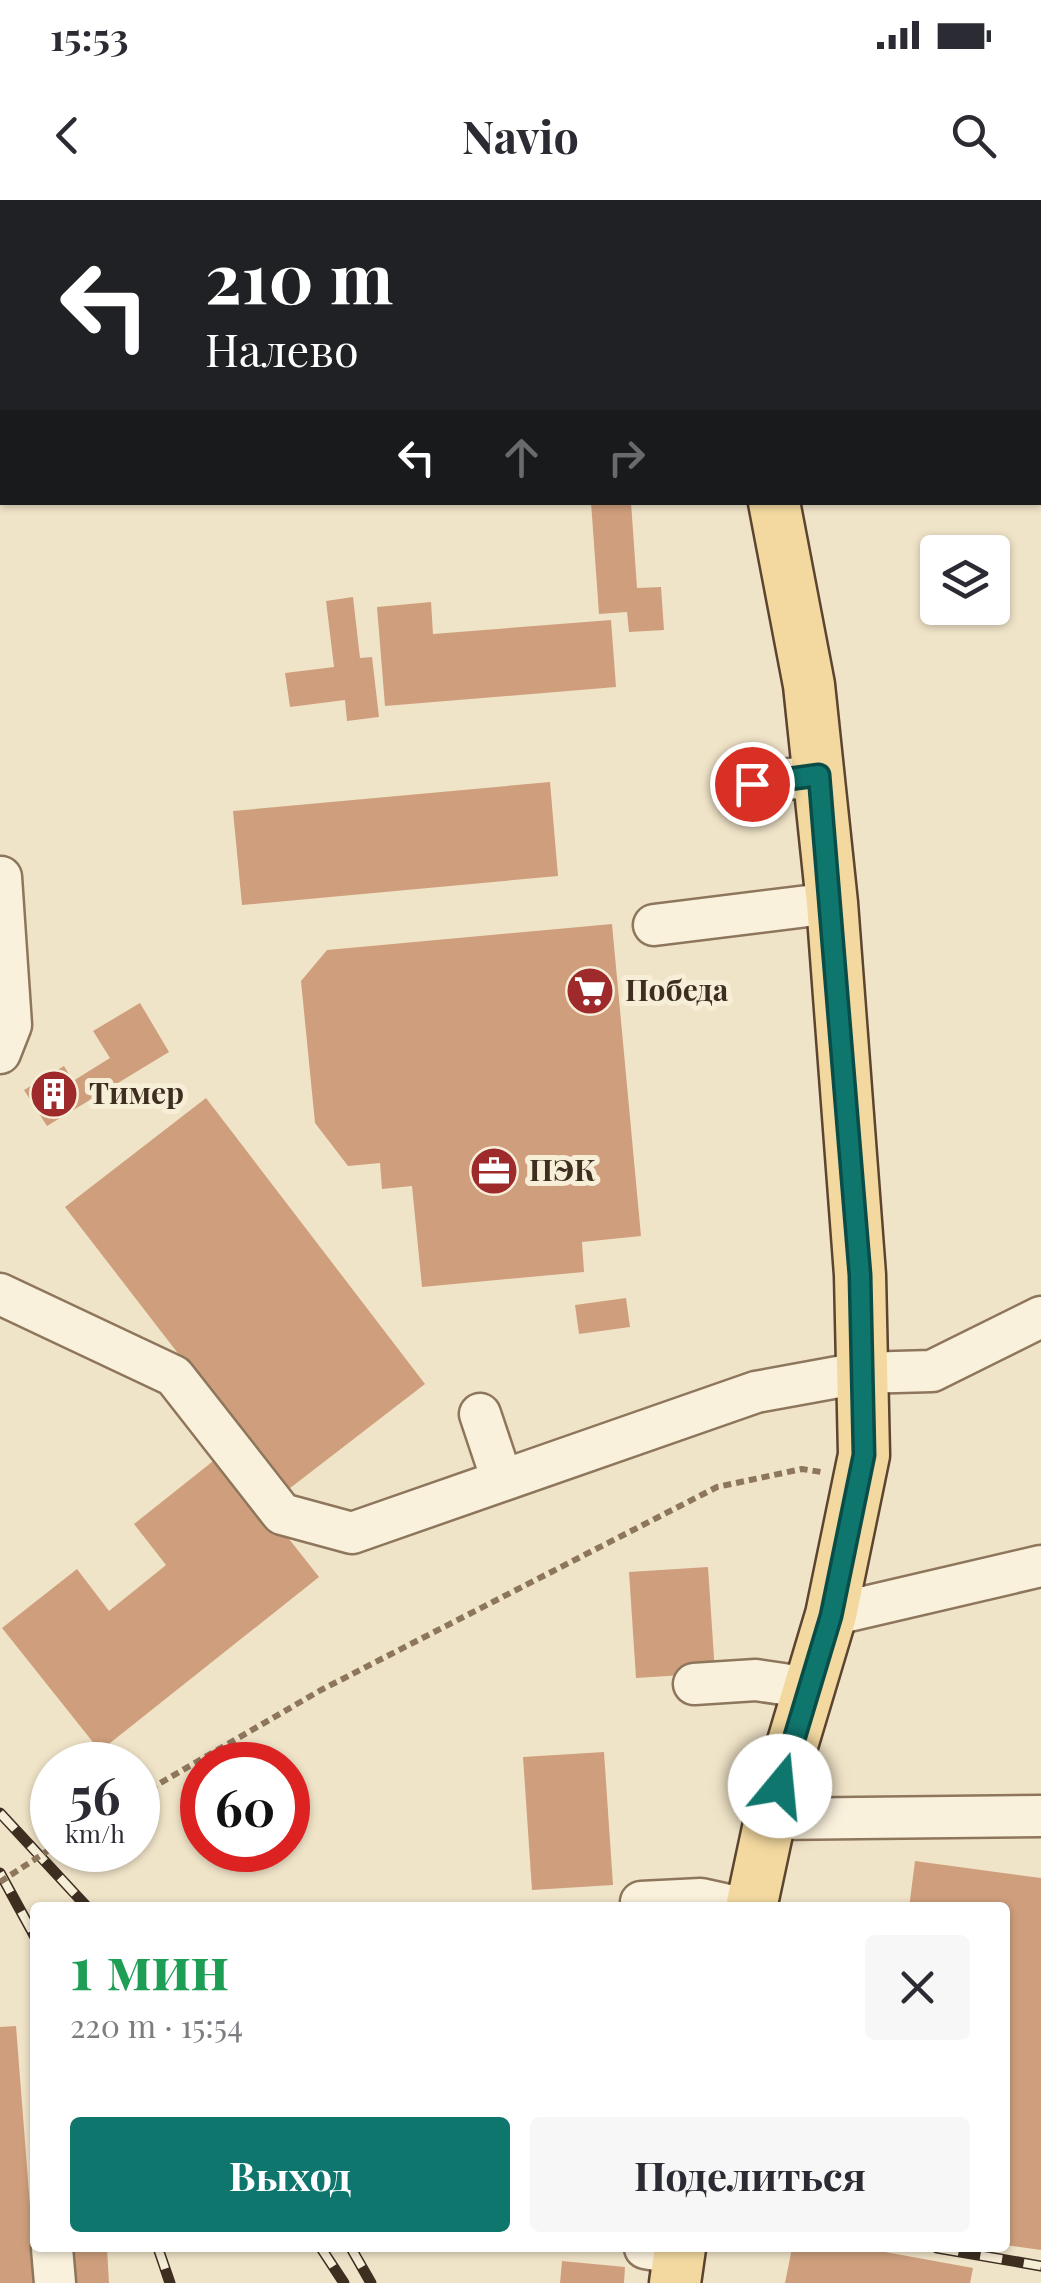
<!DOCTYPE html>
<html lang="ru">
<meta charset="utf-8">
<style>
body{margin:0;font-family:"Playfair Display",serif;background:#f7f7f7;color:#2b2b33;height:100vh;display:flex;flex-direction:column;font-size:38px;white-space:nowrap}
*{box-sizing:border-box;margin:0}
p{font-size:32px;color:#7c7c81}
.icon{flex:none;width:55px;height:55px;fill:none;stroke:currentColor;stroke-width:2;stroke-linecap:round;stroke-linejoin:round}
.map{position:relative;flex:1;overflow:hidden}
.panel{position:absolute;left:30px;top:1702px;width:980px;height:350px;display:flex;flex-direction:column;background:#fff;border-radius:10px;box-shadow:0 2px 8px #0004}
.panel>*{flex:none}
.top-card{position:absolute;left:0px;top:0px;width:1042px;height:305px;box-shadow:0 2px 8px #0004;background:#202124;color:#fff;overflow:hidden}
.controls{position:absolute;left:920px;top:335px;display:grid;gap:20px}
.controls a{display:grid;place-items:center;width:90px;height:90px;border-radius:10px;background:#fff;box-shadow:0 2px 8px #0004;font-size:50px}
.speed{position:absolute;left:30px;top:1542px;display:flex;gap:20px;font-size:50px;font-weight:700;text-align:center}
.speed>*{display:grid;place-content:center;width:130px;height:130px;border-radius:50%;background:#fff;box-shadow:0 2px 8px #0004;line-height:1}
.speed small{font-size:25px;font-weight:400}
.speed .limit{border:15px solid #d22;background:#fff;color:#111}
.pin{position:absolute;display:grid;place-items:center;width:85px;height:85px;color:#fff;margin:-42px;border:5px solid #fff;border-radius:50%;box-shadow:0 2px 10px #0007}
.me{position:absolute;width:110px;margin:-55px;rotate:17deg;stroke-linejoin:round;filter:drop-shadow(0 0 8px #0008)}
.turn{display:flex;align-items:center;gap:35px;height:210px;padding:0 40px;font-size:45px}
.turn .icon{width:130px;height:130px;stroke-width:2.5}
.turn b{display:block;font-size:70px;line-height:85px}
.lanes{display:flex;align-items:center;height:95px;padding:0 40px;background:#0003;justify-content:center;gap:50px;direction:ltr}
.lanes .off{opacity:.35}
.round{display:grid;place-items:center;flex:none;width:105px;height:105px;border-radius:10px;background:#f7f7f7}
.head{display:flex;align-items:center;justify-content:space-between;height:170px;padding:0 40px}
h1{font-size:60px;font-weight:700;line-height:75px;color:#1e9e55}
.primary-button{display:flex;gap:20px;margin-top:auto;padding:20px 40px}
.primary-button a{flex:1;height:115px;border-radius:10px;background:#0f766e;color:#fff;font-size:40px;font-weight:700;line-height:115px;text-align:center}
.primary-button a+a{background:#f7f7f7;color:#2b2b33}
.status{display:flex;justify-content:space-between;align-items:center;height:70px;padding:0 50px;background:#fff;direction:ltr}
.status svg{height:28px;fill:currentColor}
header{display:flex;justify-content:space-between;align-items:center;height:130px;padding:0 40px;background:#fff;font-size:45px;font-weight:700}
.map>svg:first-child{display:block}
.building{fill:#cf9f7d}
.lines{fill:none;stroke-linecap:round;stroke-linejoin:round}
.minor-casing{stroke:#8d765c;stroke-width:45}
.major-casing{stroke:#5b4430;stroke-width:55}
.path{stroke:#8d765c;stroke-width:6;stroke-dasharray:8 5;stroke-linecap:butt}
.minor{stroke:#faf1dc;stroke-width:40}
.major{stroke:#f3d9a0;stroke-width:50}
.rail-casing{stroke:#3d2e20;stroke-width:11}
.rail{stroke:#f7eed8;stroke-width:8;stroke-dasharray:22;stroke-linecap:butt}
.path-bridge{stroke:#8d765c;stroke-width:6;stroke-dasharray:8 5;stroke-linecap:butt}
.route-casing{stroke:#0a4d48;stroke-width:25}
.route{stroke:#0f766e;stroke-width:18}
.labels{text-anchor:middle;stroke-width:10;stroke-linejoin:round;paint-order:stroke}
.poi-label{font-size:30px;font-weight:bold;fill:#3d2e20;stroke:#f7eed8;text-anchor:start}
</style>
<div class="status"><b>15:53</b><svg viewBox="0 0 49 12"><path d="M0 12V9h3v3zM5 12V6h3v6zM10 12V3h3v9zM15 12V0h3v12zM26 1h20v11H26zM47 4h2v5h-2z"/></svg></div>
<header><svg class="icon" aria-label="back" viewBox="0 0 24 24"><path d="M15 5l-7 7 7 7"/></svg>Navio<svg class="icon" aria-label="search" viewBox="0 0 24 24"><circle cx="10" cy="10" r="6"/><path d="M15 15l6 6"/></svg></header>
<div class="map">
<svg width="1041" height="2083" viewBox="0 0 1041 2083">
<rect width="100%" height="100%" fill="#f0e4c8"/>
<g class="building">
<polygon points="591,302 631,302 637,388 661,387 664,430 629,432 627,412 599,414"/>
<polygon points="353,397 360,458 372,457 379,517 347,521 345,500 290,507 285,473 334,467 326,401"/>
<polygon points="431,402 433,434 611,420 616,487 385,506 377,407"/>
<polygon points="550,582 558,676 242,705 233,611"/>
<polygon points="612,724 641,1036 582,1042 584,1072 422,1087 412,986 382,989 380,963 348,966 315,923 301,781 327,750"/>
<polygon points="140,803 169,852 47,926 24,890 64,866 73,881 110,858 93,831"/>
<polygon points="206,898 425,1184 285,1292 65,1007"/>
<polygon points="626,1098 630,1127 579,1134 575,1105"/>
<polygon points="222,1254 319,1377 100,1551 2,1428 77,1369 109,1411 166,1365 134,1324"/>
<polygon points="708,1367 715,1473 636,1478 629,1372"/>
<polygon points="604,1552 613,1685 532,1690 523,1557"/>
<polygon points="915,1661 1041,1678 1041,2050 1005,2045 1005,1708 909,1708"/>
<polygon points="16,1826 36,2083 0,2083 0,1827"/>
<polygon points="70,2048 107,2048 109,2083 72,2083"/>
<polygon points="792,2048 863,2048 973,2068 970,2083 785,2083"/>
<polygon points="562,2061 625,2067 624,2083 560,2083"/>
</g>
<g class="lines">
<g class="minor-casing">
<g id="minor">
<polyline points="752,584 819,575"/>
<polyline points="654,725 832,703"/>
<polyline points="0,853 11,825 1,677"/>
<polyline points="0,1094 174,1176 282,1314 352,1333 756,1192 860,1173 932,1171 1041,1117"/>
<polyline points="480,1214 502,1280"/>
<polyline points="831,1415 1041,1366"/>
<polyline points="694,1484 756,1480 810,1488"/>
<polyline points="770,1619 1041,1616"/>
<polyline points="641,1702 701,1699 742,1708"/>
<polyline points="52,2048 55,2083"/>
<polyline points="645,2048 679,2054"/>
</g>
</g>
<g class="major-casing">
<g id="major">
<polyline points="700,0 701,2"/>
<polyline points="751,1708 770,1619 831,1415 864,1255 860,1075 832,703 809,485 774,302"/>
<polyline points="675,2083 680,2048"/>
</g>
</g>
<polyline class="path" points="138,1596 321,1490 717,1287 802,1269 821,1272"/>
<use href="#minor" class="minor"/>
<use href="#major" class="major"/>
<g class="rail-casing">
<g id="rail">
<polyline points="1038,0 1041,2"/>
<polyline points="0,1613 88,1708"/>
<polyline points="0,1673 35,1737"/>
<polyline points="158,2048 170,2083"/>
<polyline points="321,2048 344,2083"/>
<polyline points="351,2048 371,2083"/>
<polyline points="937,2048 1041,2066"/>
</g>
</g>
<use href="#rail" class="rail"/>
<polyline class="path-bridge" points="0,1682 52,1648"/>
</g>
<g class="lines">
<g class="route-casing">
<polyline id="route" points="752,584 819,575 860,1075 864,1255 831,1416 780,1586"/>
</g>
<use href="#route" class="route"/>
</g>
<defs>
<g id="supermarket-disc" transform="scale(2.5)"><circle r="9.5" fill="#9e2a2b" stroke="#f7eed8"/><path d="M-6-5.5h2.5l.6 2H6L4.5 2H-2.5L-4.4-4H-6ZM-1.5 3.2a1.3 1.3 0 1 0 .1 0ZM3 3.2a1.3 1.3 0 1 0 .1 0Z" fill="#fff"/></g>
<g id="building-disc" transform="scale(2.5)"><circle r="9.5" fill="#9e2a2b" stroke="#f7eed8"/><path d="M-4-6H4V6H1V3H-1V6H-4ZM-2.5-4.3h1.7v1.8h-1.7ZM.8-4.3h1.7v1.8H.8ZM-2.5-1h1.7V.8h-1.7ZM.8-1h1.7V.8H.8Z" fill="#fff"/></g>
<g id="office-disc" transform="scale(2.5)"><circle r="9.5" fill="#9e2a2b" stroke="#f7eed8"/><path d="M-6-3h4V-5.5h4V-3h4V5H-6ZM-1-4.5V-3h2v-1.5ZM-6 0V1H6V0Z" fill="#fff"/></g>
</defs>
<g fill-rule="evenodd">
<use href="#supermarket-disc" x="590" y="791"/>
<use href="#building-disc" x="54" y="894"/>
<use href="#office-disc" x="494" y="971"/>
</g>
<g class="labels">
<g class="poi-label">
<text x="625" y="801">Победа</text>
<text x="89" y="904">Тимер</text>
<text x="529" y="981">ПЭК</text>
</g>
</g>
</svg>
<div class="controls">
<a><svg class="icon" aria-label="layers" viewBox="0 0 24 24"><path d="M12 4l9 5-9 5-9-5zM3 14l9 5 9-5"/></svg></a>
</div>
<div class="speed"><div>56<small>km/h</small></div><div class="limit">60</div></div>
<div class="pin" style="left:752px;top:584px;background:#d93025"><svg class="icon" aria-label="arrive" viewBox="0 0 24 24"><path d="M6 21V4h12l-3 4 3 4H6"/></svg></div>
<svg class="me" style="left:780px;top:1586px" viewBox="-20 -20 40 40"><circle r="19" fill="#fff"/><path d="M0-13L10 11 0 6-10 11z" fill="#0f766e"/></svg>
<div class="top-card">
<div class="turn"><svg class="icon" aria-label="left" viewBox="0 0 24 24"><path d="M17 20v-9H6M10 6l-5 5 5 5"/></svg><div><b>210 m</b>Налево</div></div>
<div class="lanes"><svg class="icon" aria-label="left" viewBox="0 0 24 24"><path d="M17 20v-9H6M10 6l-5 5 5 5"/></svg><svg class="icon off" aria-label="ahead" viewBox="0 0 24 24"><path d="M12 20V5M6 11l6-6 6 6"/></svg><svg class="icon off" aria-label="right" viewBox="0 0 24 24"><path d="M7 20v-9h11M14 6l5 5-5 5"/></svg></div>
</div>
<section class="panel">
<div class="head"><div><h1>1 мин</h1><p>220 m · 15:54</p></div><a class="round"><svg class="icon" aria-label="close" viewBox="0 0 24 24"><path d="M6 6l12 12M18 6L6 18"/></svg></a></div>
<div class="primary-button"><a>Выход</a><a>Поделиться</a></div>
</section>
</div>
